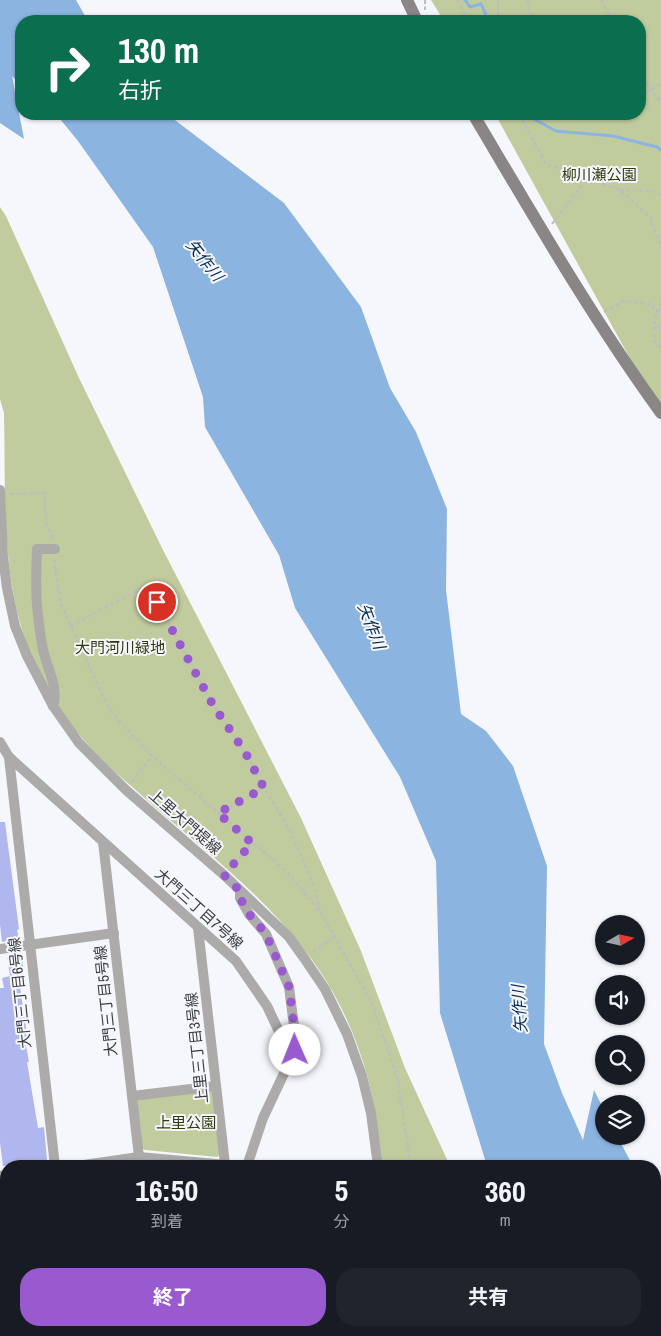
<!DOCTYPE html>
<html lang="ja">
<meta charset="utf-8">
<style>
body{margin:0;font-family:"Archivo Narrow","Noto Sans JP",sans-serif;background:#20242c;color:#f1f3f6;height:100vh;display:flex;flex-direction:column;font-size:19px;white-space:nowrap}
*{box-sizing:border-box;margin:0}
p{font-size:16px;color:#9ea1a6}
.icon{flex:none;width:28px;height:28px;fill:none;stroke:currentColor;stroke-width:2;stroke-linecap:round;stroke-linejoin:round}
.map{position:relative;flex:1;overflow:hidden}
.panel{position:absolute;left:0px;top:1160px;width:661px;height:176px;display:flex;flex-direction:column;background:#171b24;border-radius:20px 20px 0 0;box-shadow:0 1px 4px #0004}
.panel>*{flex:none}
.guide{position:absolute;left:15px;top:15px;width:631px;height:105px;border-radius:20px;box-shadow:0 1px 4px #0004;background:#0b6e4f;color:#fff;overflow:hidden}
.needle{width:32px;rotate:81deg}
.buttons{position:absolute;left:595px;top:915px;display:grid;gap:10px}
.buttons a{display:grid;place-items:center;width:50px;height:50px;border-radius:50%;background:#171b24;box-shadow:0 1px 4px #0004;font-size:25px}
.pin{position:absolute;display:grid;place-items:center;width:42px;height:42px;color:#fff;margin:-21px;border:2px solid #fff;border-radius:50%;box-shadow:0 1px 5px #0007}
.me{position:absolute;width:55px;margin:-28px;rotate:359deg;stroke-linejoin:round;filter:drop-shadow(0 0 4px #0008)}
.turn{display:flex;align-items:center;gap:18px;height:105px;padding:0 20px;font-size:22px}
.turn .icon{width:65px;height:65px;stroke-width:2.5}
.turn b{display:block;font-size:35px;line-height:42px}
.eta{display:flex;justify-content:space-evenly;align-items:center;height:85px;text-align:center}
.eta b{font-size:30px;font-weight:700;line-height:35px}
.action{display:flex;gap:10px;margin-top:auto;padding:10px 20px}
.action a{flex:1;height:58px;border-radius:20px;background:#995ad0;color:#fff;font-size:20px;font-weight:700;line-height:58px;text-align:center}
.action a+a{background:#20242c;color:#f1f3f6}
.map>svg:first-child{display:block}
.green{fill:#c0cc9e}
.water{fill:#8cb4e1}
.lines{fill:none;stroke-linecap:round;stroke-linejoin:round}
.stream{stroke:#8cb4e1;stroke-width:3}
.building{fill:#b0b7ee}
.path{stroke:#bcbdc1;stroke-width:2;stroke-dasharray:4 2.5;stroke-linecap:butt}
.street{stroke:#adabaa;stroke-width:10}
.secondary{stroke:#898685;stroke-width:12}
.route{stroke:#995ad0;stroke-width:9;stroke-dasharray:0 16.2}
.labels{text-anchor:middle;stroke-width:4;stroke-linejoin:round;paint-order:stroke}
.park-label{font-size:15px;fill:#30390d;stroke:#f6f7fc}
.street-label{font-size:15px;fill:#3b3c3e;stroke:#f6f7fc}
.water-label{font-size:16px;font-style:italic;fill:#002a53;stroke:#f6f7fc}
</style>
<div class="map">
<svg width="661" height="1336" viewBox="0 0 661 1336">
<rect width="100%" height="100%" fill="#f6f7fc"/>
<g class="green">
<polygon points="431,0 661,0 661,412 658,409 495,114 640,114 640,21 444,21"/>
<path d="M0 207 6 216 79 378 162 548 301 818 361 951 405 1068 450 1166H383C379 1136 375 1105 367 1075 355 1032 334 987 306 952 262 894 203 849 149 802 133 787 115 773 100 757 70 728 44 689 29 650 0 574 6 493 4 413L0 399Z"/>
<polygon points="209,1090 213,1093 220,1155 217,1157 145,1150 142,1148 137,1101 140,1098"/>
<polygon points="409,1330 526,1330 529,1336 410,1336"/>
</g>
<g class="water">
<polygon points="0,0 76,0 88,21 21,21 21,85 12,76 24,139 0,123"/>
<polygon points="56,114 167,114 284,203 361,307 390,388 416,432 447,509 446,590 461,714 486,731 513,766 547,866 544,1044 562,1093 583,1140 594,1090 604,1110 604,1136 617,1136 633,1166 487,1166 440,1013 436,861 400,777 295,608 279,555 205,427 203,397 153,247 78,141"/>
<polygon points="655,1213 661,1218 661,1336 608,1336 601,1330 655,1330"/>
</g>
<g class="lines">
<g class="stream">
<polyline points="465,0 470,7 481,4 489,21"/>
<polyline points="530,114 532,118 556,131 613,136 657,147 661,150"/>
</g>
</g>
<g class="building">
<polygon points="0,822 5,822 19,929 17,930 19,939 2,942 0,925"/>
<polygon points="21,953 24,973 18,974 26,1027 27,1040 25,1040 29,1062 27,1062 38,1128 44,1127 47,1160 3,1166 0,1143 0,988 4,988 2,978 10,976 7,955"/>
</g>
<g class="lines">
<g class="path">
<polyline points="425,0 425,10"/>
<polyline points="457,0 469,21"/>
<polyline points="498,0 498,21"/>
<polyline points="527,0 528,7 535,21"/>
<polyline points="601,0 613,21"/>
<polyline points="640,70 651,90 661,102"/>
<polyline points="640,96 661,84"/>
<polyline points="519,114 546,164 620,190 649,216 661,246"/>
<polyline points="602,114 604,114"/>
<polyline points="620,190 653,191 661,195"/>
<polyline points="552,224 587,179"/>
<polyline points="661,302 655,318 654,339 661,349"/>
<polyline points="604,312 623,301 651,304 657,313"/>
<polyline points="656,328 661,323"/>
<polyline points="10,494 45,493 46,524 54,540"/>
<polyline points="55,559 55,568 61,604 104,699 113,714 152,756 286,871 320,911 370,1000 384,1038 397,1077 411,1166"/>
<polyline points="70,626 148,585 213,705 245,752 264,788 284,820 301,855 316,892 320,911"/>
<polyline points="132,782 152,756"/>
<polyline points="218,813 264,788"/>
<polyline points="230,868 252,843"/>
<polyline points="313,952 333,938"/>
<polyline points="399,1166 411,1165"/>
<polyline points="446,1330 447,1336"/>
<polyline points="498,1330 500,1336"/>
<polyline points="447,1334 456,1330"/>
</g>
<g class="street">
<polyline points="0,490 3,557 7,588 15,626 27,656 53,706 79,743 126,790 224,875 289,937 304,958 325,989 347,1034 362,1076 371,1113 378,1166"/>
<path d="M53 706C59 689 47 667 43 650 41 639 39 627 38 615 35 593 36 571 37 549H55"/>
<polyline points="0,742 9,757 236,961 267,1006 291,1057"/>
<polyline points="9,757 55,1166"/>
<polyline points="103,842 139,1157"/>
<polyline points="240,892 240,898 249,914 266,934 289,987 296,1042 295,1050 263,1118 247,1166"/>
<polyline points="198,928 225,1164"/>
<polyline points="0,949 114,933"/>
<polyline points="132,1096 216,1086"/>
<polyline points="77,1166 139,1157 238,1166"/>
<polyline points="0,1176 6,1175"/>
<polyline points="73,1330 74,1336"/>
<polyline points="213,1330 223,1336"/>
<polyline points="402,1330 403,1336"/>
<polyline points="180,1336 184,1330"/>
<polyline points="291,1336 294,1330"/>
</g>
<g class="secondary">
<polyline points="407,0 417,21"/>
<path d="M473 114C533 215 592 318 661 413"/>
</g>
</g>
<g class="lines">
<polyline class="route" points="157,602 213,705 245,752 264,788 218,813 252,843 224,875 240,891 240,898 249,914 266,934 289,987 296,1042 295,1050"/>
</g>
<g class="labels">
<g class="park-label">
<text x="599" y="180">柳川瀬公園</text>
<text x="120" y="653">大門河川緑地</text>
<text x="186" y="1128">上里公園</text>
</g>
<g class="street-label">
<text transform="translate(185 822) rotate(41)" y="5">上里大門堤線</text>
<text transform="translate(199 909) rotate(42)" y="5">大門三丁目7号線</text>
<text transform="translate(20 993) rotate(-96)" y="5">大門三丁目6号線</text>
<text transform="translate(106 1001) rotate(-96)" y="5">大門三丁目5号線</text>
<text transform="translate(197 1048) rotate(-96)" y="5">上里三丁目3号線</text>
</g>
<g class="water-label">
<text transform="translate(205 260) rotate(51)" y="6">矢作川</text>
<text transform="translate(372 626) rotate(69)" y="6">矢作川</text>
<text transform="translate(519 1009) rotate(-94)" y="6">矢作川</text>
</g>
</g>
</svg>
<div class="buttons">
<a><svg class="needle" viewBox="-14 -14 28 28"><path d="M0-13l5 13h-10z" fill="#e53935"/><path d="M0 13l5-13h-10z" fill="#9ea1a6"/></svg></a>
<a><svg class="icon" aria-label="sound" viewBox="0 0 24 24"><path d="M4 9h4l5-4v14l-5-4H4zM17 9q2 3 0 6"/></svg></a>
<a><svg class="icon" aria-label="search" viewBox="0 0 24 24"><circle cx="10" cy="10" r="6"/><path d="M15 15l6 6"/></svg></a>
<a><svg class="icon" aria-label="layers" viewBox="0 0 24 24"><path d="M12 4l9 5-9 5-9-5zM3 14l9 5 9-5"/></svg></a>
</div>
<div class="pin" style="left:157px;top:602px;background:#d93025"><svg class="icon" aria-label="arrive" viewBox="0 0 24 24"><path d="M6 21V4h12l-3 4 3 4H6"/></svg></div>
<svg class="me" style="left:295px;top:1050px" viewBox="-20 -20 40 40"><circle r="19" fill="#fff"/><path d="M0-13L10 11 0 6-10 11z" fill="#995ad0"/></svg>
<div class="guide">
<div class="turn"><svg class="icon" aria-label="right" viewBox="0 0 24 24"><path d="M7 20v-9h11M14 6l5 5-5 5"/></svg><div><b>130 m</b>右折</div></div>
</div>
<section class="panel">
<div class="eta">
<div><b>16:50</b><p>到着</p></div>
<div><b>5</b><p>分</p></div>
<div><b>360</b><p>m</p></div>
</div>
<div class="action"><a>終了</a><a>共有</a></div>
</section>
</div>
